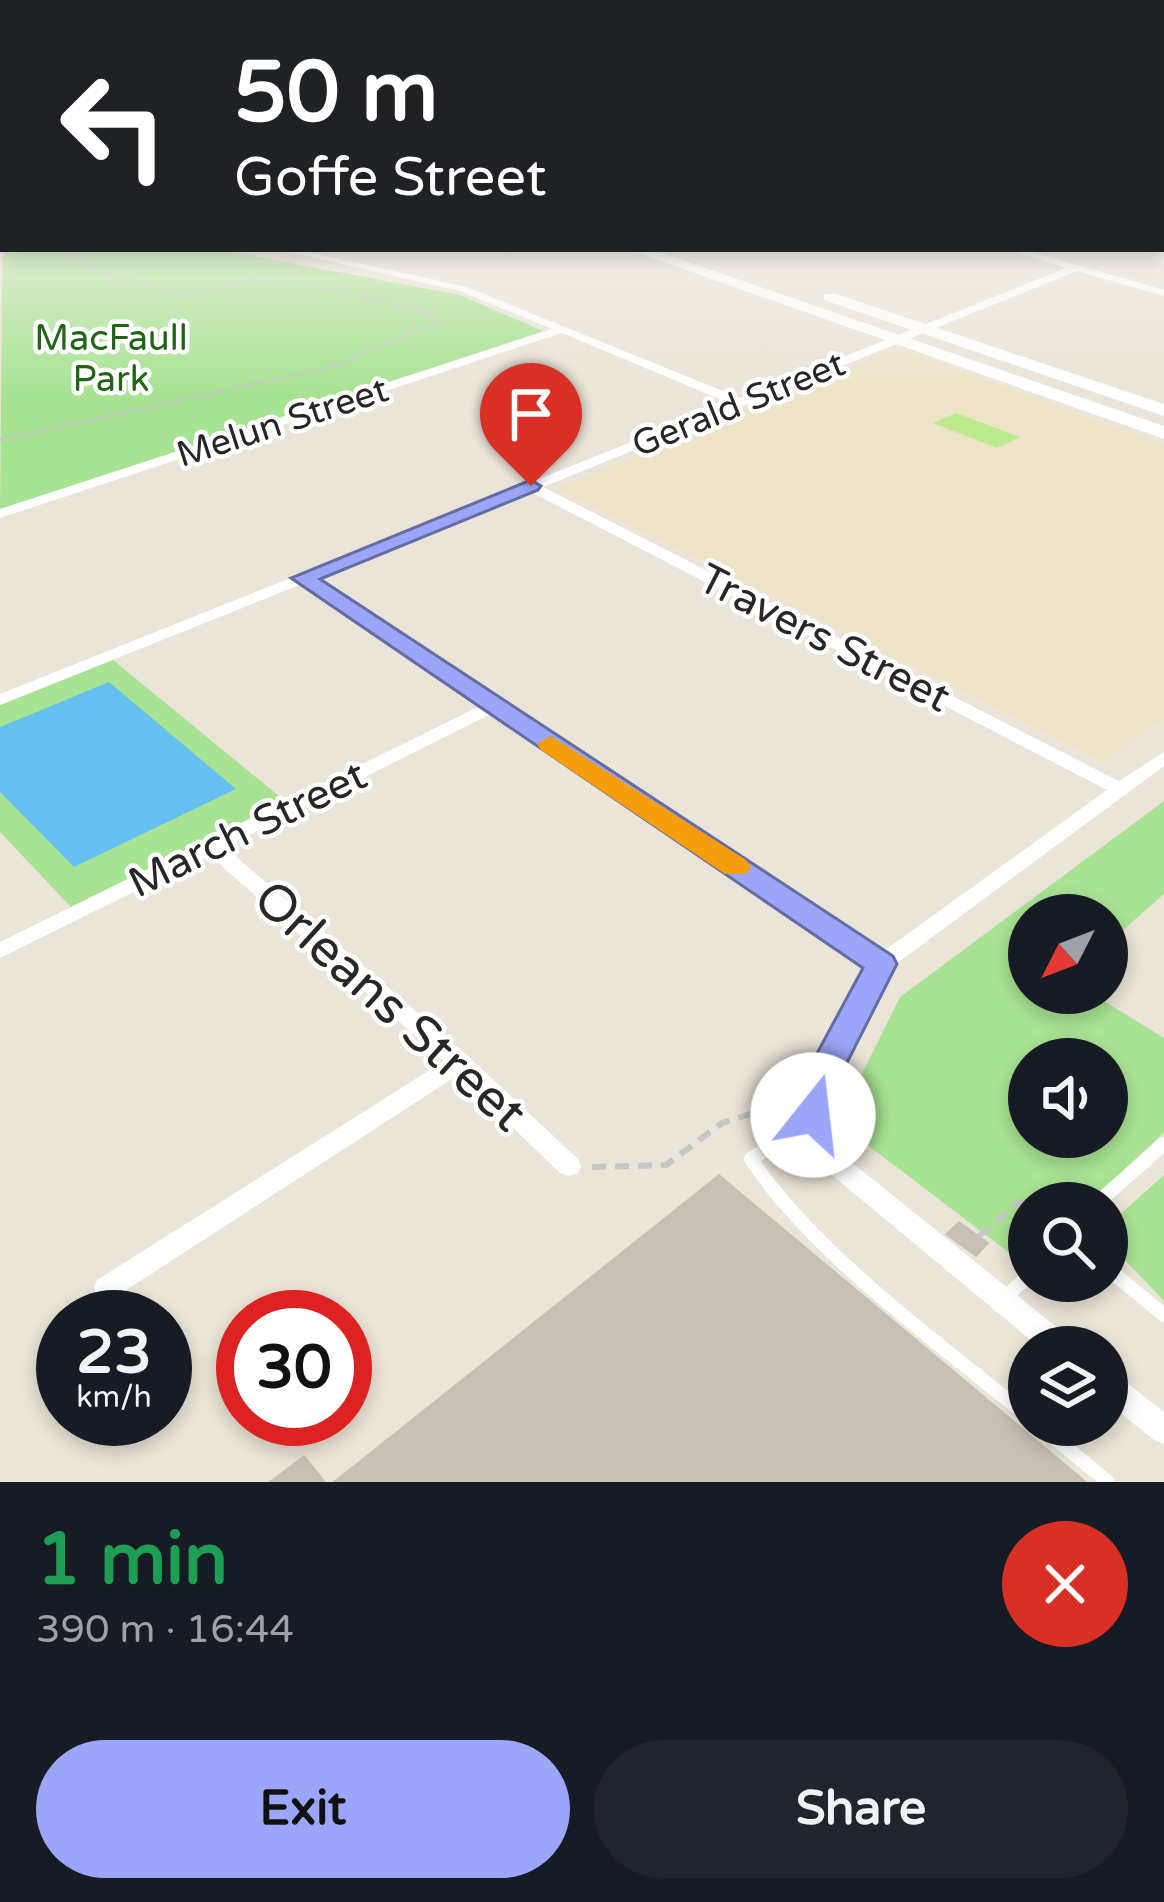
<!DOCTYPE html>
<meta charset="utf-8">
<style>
body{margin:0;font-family:"Varela Round",sans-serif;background:#20242c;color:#f1f3f6;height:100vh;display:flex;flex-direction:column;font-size:45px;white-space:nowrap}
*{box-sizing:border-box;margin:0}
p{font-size:39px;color:#9ea1a6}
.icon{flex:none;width:66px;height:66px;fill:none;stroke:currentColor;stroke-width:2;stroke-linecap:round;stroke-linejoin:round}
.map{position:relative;height:1482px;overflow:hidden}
.panel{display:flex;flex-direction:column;background:#171b24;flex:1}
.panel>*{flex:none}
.hud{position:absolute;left:0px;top:0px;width:1164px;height:252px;box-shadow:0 6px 18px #0003;background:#202124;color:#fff;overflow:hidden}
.needle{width:78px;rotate:228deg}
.controls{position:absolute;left:1008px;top:894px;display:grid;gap:24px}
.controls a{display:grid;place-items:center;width:120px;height:120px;border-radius:50%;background:#171b24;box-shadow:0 6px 18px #0003;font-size:60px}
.speed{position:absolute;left:36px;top:1290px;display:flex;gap:24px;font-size:60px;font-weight:700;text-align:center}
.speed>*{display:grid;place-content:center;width:156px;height:156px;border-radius:50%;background:#171b24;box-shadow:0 6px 18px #0003;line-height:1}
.speed small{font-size:30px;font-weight:400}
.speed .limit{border:18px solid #d22;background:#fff;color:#111}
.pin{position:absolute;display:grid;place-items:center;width:102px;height:102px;color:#fff;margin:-123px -51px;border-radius:50% 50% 50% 0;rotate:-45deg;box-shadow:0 0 12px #0007}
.pin .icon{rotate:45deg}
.me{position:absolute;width:132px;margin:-66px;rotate:16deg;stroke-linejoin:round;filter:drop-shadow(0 0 9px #0008)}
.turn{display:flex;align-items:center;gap:42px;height:252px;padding:0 36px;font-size:54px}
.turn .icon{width:156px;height:156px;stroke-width:2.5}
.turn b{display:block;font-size:84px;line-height:102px}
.round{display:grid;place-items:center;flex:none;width:126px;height:126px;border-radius:63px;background:#20242c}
.head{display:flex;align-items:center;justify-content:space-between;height:204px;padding:0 36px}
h1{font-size:72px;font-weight:800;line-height:90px;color:#1e9e55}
.button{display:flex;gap:24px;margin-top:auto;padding:24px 36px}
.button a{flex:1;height:138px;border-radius:72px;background:#9ca6f9;color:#111;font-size:48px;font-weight:800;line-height:138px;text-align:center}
.button a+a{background:#20242c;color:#f1f3f6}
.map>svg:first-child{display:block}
.education{fill:#ede4c7}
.green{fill:#a8e393;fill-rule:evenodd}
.pitch{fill:#bceb8e}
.water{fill:#67c1f0}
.building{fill:#c6c1b8;stroke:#c6c0b2;stroke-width:3}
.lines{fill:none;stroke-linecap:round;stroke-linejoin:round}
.path-far1{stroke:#c7c7c7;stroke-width:3;stroke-dasharray:4.5 3;stroke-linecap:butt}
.path{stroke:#c7c7c7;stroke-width:6;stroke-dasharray:14 9;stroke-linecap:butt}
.service{stroke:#fff;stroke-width:14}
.minor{fill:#fff;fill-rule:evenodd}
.secondary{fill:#fff;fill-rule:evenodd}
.route{fill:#9ca6f9;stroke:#656ca2;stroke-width:3}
.slow{fill:#f59e0b}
.labels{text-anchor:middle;stroke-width:9;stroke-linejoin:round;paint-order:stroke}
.far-park-label{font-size:36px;fill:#226418;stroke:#fff}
.far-street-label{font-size:36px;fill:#272727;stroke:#fff}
.street-label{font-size:42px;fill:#272727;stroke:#fff}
.near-street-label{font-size:51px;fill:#272727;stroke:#fff}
</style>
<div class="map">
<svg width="1164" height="1482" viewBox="0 0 1164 1482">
<rect width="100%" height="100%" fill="#ebe4d8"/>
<polygon class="education" points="889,352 911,352 1164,445 1164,718 1103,762 557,488"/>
<g class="green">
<polygon points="3,217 3,249 215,249 460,295 543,331 0,510"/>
<polygon points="113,660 285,801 71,907 0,832 0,705"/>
<path d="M1164 801V894L1107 944V915H1029V993H1091L1164 1038V1132L1089 1203H1029V1260L1024 1264 869 1146 848 1102 900 997ZM1029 1059H1107V1137H1029Z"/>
<polygon points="1164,1175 1164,1301 1109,1243 1107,1226"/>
</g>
<polygon class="pitch" points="956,413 1020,437 997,448 933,423"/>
<polygon class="water" points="109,682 236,789 74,867 0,792 0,727"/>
<g class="building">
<polygon points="719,1176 1085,1482 335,1482"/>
<polygon points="959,1223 987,1243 976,1255 947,1234"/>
<polygon points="304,1457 324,1482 271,1482"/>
</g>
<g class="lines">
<g class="path-far1">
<polyline points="0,253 16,249"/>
<polyline points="0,440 334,366 440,321 427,313 295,282 237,282 200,294 179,293 100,273 59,249"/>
</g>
<g class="path">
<polyline points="592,1167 666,1165 722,1123 791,1101"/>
<polyline points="978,1237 1019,1202 1029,1209"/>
</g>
<g class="service">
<path d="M821 1136 776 1143 751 1159C811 1251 942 1346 1029 1417"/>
<polyline points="1097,1203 1164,1144"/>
<polyline points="1107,1268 1164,1315"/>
<polyline points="1006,1297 1029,1275"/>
<polyline points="1039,1425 1108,1482"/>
</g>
<g class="minor">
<polygon points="1161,202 1164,203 1164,209 1161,208"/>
<rect x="0" y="210" width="3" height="6"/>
<path d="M277 249H296L467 287 740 398 1066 268 1005 249H1021L1164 290V296L1077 271 543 487 1119 781 1164 752V766L889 969 824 1096 833 1134 850 1161 1070 1338 1074 1347H1039L832 1175 809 1136 800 1096 869 966 493 713 225 847 468 1056 578 1159 581 1166 578 1173 569 1176 560 1173 458 1075 117 1296 107 1300 97 1296 94 1288 97 1280 444 1061 209 855 0 958V942L482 705 302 584 0 705V694L729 403 562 333 0 518V509L552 329 460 291ZM531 492 1107 790 881 953 315 579Z"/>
<polygon points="1107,1371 1117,1375 1164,1412 1164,1444 1154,1440 1107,1402"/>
</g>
<g class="secondary">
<polygon points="627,249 650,249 1164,426 1164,439"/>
<polygon points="824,294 836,294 1164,404 1164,416 824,300"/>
</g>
</g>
<linearGradient id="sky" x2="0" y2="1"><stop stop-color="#74b9eb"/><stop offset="0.47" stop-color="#f6f3ed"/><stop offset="1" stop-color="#f6f3ed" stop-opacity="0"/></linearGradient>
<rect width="1164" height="391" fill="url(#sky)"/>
<polygon class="route" points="531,480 541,486 538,490 320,579 893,956 897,964 830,1096 832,1115 826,1126 813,1130 800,1126 794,1096 863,968 291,578"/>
<polygon class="slow" points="551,736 746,860 751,867 746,874 725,874 541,750 537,744"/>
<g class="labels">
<g class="far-park-label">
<text x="111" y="350">MacFaull<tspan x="111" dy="41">Park</tspan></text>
</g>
<g class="far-street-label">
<text transform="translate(738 403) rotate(-22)" y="13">Gerald Street</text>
<text transform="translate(282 421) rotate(-18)" y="13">Melun Street</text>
</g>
<g class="street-label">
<text transform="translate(825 637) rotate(27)" y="15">Travers Street</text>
<text transform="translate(247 828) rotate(-26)" y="15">March Street</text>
</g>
<g class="near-street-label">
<text transform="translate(391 1005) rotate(42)" y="18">Orleans Street</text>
</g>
</g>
</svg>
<div class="controls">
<a><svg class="needle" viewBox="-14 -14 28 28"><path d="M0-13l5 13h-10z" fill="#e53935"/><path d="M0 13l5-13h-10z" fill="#9ea1a6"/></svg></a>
<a><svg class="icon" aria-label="sound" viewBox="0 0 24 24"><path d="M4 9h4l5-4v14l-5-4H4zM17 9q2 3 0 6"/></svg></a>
<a><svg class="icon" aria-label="search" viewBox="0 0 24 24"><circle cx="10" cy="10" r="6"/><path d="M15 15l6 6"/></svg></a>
<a><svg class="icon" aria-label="layers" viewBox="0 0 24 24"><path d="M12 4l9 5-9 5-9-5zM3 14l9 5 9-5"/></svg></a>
</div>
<div class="speed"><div>23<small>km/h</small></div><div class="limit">30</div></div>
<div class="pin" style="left:531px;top:486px;background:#d93025"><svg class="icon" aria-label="arrive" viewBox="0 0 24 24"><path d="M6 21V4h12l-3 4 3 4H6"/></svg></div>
<svg class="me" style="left:813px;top:1115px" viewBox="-20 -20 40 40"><circle r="19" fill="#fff"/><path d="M0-13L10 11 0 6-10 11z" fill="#9ca6f9"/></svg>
<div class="hud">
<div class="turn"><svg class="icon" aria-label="left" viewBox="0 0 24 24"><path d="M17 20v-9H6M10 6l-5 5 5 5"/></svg><div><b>50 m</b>Goffe Street</div></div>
</div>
</div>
<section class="panel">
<div class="head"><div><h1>1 min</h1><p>390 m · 16:44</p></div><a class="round" style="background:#d93025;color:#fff"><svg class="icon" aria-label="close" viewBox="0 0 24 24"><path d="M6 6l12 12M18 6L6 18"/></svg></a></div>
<div class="button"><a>Exit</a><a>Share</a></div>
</section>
